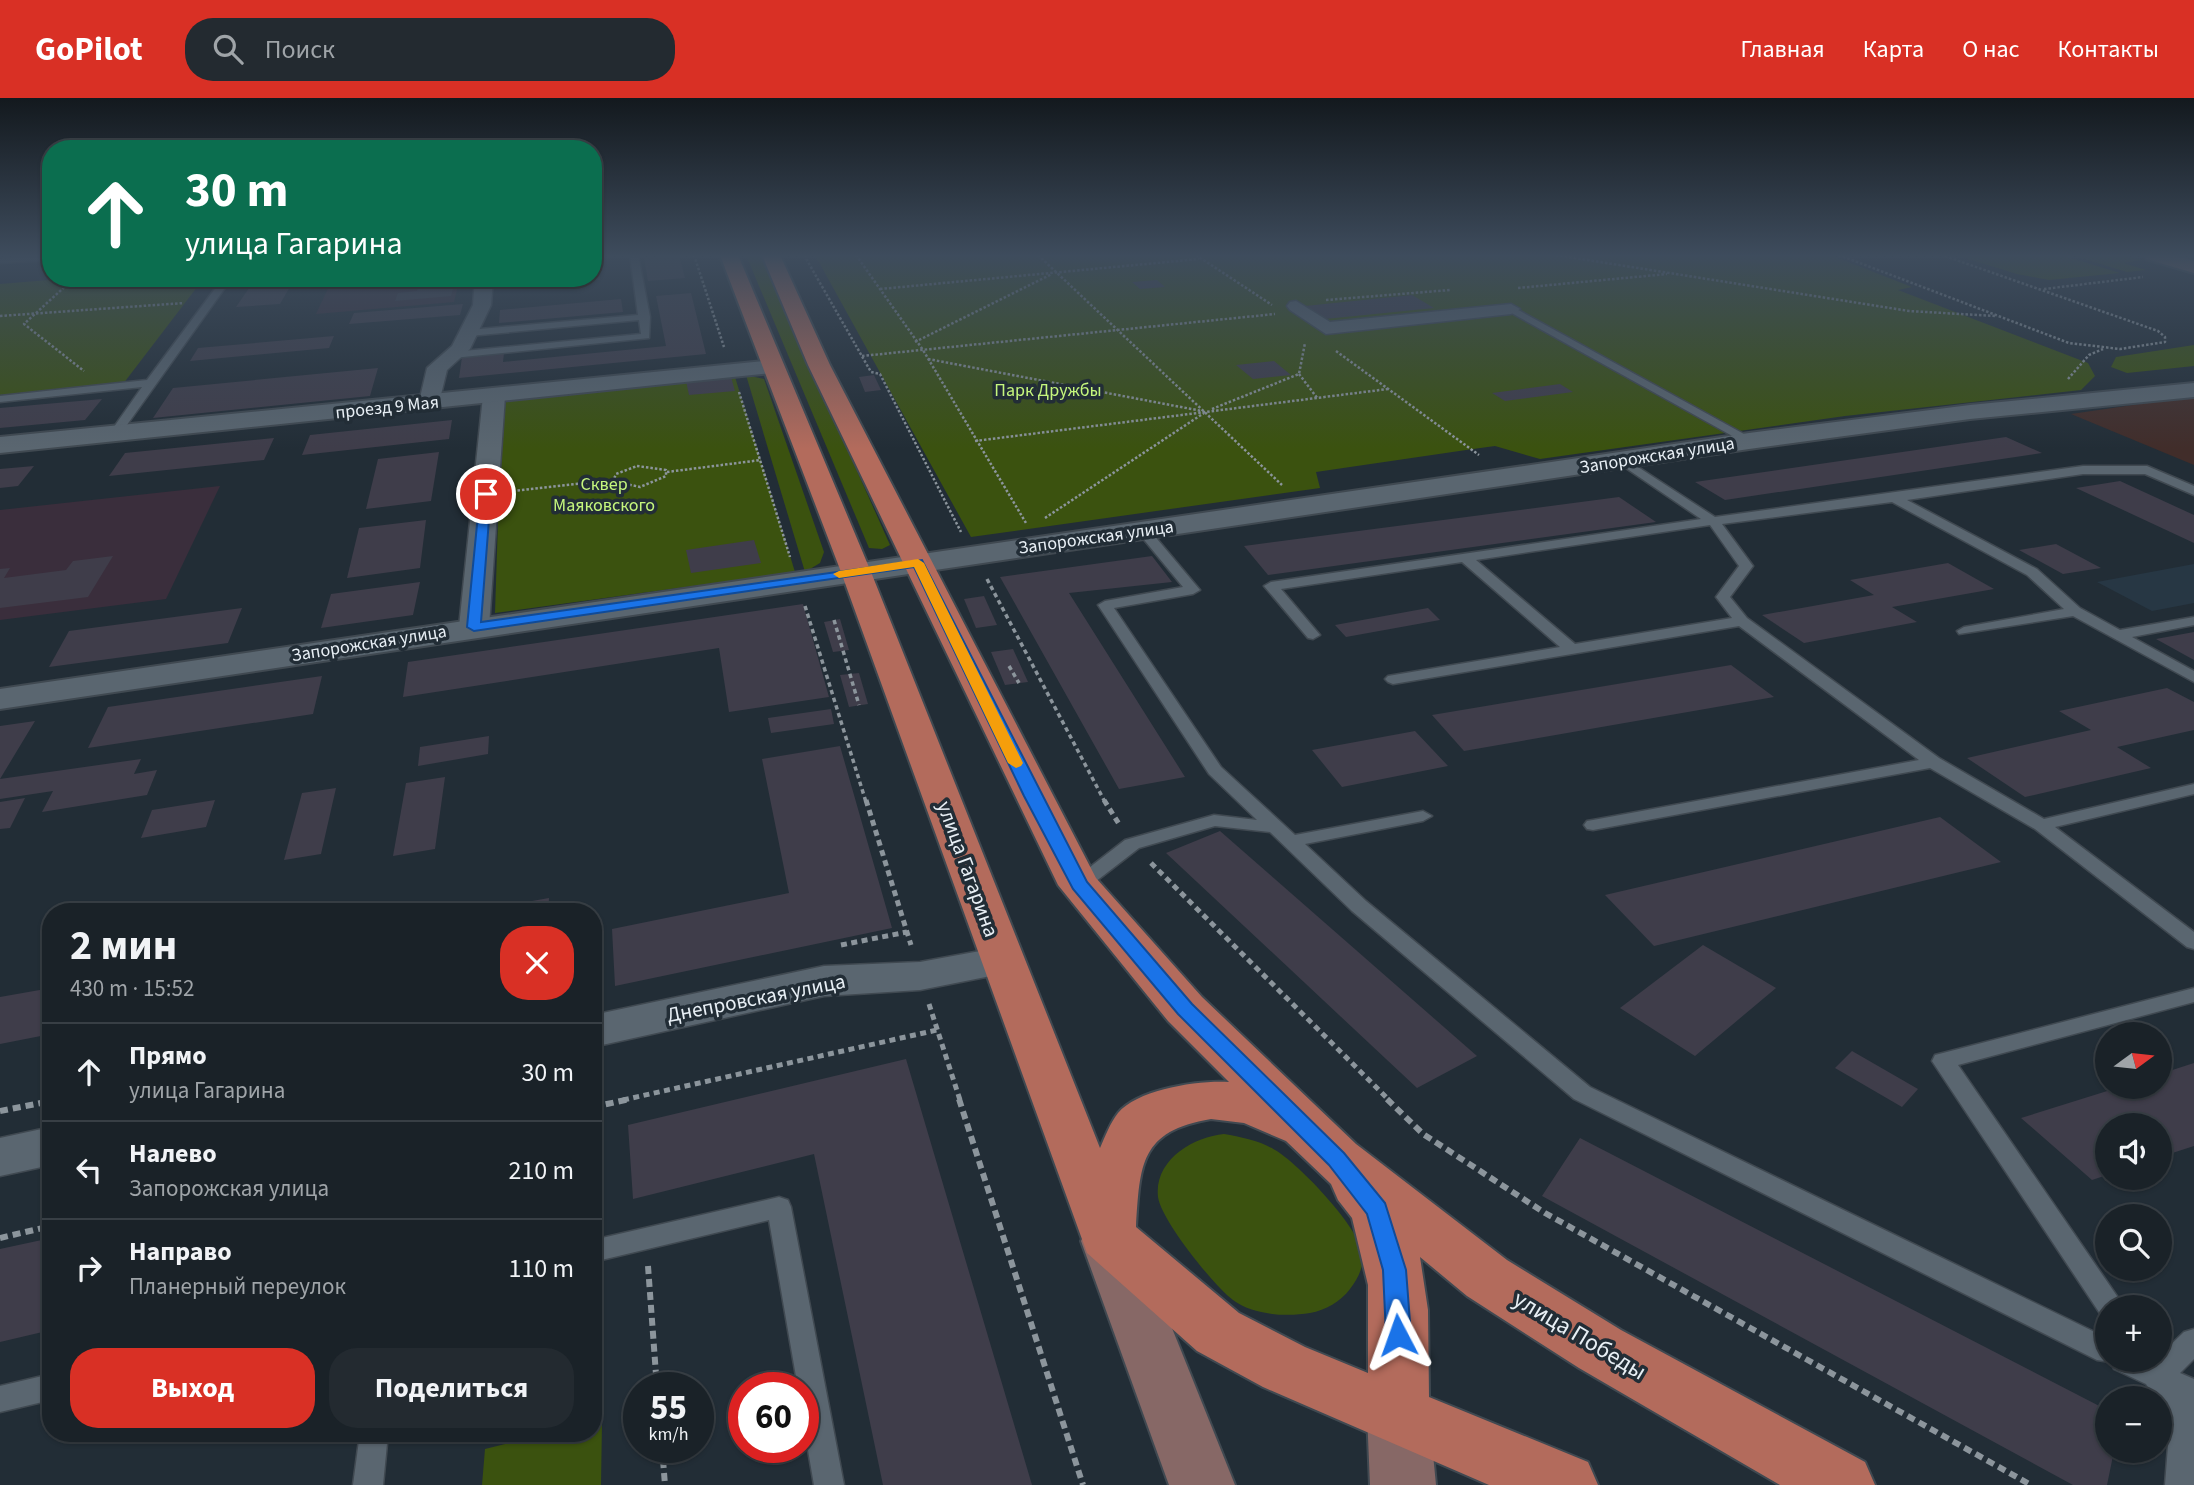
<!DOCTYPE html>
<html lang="ru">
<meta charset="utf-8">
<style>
body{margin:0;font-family:"Source Sans 3",sans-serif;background:#232a30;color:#f1f3f6;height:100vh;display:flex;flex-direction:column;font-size:26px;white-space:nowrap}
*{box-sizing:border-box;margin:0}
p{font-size:23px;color:#9fa4a8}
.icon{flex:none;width:38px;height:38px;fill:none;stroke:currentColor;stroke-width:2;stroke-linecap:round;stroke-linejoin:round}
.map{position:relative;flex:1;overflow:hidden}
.drawer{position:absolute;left:42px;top:805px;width:560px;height:539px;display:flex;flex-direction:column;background:#1a2228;border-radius:28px;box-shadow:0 2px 5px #0004,0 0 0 2px #383f45}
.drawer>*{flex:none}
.guide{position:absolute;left:42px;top:42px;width:560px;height:147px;border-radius:28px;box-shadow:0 2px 5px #0004,0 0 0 2px #383f45;background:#0b6e4f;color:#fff;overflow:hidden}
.needle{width:46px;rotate:75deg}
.fabs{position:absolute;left:2095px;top:924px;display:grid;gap:14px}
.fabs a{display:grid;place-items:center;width:77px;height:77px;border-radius:50%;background:#1a2228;box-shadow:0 2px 5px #0004,0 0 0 2px #383f45;font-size:35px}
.speed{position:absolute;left:623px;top:1274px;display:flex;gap:14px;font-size:35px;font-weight:700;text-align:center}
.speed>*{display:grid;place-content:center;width:91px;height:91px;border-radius:50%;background:#1a2228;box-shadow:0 2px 5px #0004,0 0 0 2px #383f45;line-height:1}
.speed small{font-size:18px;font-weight:400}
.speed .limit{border:10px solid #d22;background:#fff;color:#111}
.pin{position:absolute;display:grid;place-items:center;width:60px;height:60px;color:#fff;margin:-30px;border:4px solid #fff;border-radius:50%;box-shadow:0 2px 7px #0007}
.me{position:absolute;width:77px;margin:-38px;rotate:356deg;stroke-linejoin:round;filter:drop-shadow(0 0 5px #0008)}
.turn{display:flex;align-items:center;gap:24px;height:147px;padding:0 28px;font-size:32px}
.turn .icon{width:91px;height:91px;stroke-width:2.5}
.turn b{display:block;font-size:49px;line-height:60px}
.round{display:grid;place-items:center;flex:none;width:74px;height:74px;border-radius:28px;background:#232a30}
.head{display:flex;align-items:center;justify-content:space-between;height:119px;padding:0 28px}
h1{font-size:42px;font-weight:700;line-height:52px}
.cta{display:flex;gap:14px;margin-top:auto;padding:14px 28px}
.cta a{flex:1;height:80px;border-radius:28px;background:#d93025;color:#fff;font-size:28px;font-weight:700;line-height:80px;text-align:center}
.cta a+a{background:#232a30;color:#f1f3f6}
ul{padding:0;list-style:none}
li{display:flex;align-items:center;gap:21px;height:98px;padding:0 28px;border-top:2px solid #383f45}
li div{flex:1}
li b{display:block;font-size:26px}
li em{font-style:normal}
header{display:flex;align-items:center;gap:42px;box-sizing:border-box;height:98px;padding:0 35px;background:#d93025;color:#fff}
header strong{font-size:33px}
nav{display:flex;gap:38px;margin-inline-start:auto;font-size:24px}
.search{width:490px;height:63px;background:#232a30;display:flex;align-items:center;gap:18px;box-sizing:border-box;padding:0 24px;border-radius:28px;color:#9fa4a8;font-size:26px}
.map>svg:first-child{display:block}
.commercial{fill:#412d2a}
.built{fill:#273744}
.education{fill:#3a2e3c}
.green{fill:#3b520f}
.building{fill:#3f3d4a}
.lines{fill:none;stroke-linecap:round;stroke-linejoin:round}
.service-casing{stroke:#404951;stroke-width:3}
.minor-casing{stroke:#404951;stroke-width:3}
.tertiary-casing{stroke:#404951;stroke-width:4}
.secondary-casing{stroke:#404951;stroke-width:4}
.primary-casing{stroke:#404951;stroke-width:4}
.path-far3{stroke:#8c959c;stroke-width:2.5;stroke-dasharray:2.5 2;stroke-linecap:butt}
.path-far2{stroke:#8c959c;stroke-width:3.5;stroke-dasharray:4.5 3.5;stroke-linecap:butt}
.path-far1{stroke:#8c959c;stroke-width:5;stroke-dasharray:6 4.5;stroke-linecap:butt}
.path{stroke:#8c959c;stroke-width:6;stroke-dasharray:8 5;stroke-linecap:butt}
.service{fill:#5a6670;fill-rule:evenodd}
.minor{fill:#5a6670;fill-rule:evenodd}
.tertiary{fill:#5a6670;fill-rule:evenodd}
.secondary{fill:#876866;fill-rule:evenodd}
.primary{fill:#b36b5c;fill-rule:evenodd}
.route{fill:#1a73e8;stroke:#114b97;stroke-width:2}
.slow{fill:#f59e0b}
.labels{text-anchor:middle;stroke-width:7;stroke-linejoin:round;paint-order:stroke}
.far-park-label{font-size:18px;fill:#c5f67d;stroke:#222d36}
.far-street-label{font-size:18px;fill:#e8eff5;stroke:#222d36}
.street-label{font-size:21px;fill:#e8eff5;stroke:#222d36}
.near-street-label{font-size:24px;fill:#e8eff5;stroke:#222d36}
</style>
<header>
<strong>GoPilot</strong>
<div class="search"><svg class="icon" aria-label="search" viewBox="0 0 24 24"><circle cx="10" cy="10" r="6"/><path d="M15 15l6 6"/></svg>Поиск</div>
<nav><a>Главная</a><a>Карта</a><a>О нас</a><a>Контакты</a></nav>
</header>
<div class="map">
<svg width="2194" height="1387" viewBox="0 0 2194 1387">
<rect width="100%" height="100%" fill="#222d36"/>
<polygon class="commercial" points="2194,298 2194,367 2071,316"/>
<polygon class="built" points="2194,466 2194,505 2152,513 2097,484"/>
<g class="education">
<polygon points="333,180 460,180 454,204 316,216"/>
<polygon points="220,388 166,501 0,522 0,412"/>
</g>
<g class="green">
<polygon points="746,157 760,157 764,164 890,447 882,451 869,450"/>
<polygon points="815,157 1830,157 1912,189 1898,192 2088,265 2095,278 2081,292 1845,318 1540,361 1495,348 1473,351 1316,374 1320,390 971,439"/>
<polygon points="1955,157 2061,157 2120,175 2049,182 2017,176"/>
<polygon points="2071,157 2124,157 2141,162 2124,165 2146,172 2127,174"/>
<polygon points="73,180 204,180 123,286 0,297 0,186"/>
<polygon points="2194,247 2194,268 2127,275 2111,269 2116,259"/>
<polygon points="746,277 764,281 824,454 820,465 805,474"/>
<polygon points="735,279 795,474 495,515 502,302"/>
<path d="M1224 1036C1241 1039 1261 1043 1275 1052 1298 1065 1361 1131 1363 1157 1364 1169 1357 1182 1350 1191 1340 1204 1326 1212 1310 1215 1286 1219 1253 1217 1233 1202 1214 1188 1161 1122 1158 1099 1154 1062 1193 1039 1224 1036Z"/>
<polygon points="599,1194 598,1307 593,1308 593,1195"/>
<polygon points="602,1323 601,1387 482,1387 485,1351 550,1335 593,1335 593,1325"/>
</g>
<g class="building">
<polygon points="679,157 685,180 648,183 644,160"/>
<polygon points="593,173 599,173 600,182 507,190 508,180 593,180"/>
<polygon points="256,180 295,180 280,206 236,209"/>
<polygon points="404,180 456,180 451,198 395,203 398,195 417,193 420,182 403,184"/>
<polygon points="1157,182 1165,189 1140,191 1132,184"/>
<polygon points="691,195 706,256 459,280 462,259 504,255 503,264 666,248 656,198"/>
<polygon points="1412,197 1434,210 1325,221 1305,208"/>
<polygon points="621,201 623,214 499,225 500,212"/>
<polygon points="463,206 460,217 349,226 354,215"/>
<polygon points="334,238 329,250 190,263 198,250"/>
<polygon points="1274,263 1291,277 1253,281 1236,267"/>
<polygon points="378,270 370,298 153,320 173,290"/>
<polygon points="874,277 881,292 865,294 859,279"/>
<polygon points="731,279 735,293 689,297 686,283"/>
<polygon points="1560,286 1573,294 1505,303 1492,295"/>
<polygon points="102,301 85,322 0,330 0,310"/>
<polygon points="452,322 449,341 302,357 310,337"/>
<polygon points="2006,339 2042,355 1725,402 1695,384"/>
<polygon points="274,340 264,362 109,378 125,355"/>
<polygon points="439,354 431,403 366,411 378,361"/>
<polygon points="34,368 18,388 0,390 0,371"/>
<polygon points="2120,383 2194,417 2194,445 2076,390"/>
<polygon points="1619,399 1656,424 1268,477 1244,448"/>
<polygon points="426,422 420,470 347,480 359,430"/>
<polygon points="754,442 761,465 691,475 686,452"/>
<polygon points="2056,446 2101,470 2063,476 2019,452"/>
<polygon points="113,458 88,499 0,510 0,471 10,470 4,480 66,472 73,463"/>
<polygon points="1152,458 1172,484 1069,495 1185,679 1119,691 1000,479"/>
<polygon points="1948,465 1994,491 1892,509 1917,524 1804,545 1762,517 1874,497 1850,482"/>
<polygon points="420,484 413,517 321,530 331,496"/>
<polygon points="984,498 997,527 976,530 964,501"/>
<polygon points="803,506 829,599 729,614 719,550 403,599 408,564"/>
<polygon points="242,510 228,545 49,569 69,533"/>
<polygon points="1428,510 1440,522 1346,539 1335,527"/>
<polygon points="840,521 849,552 833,554 824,524"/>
<polygon points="2194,534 2194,562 2156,541"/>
<polygon points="1013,551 1028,584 1005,587 991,554"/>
<polygon points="1731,567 1774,599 1464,653 1432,617"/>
<polygon points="859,575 868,606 849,609 840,577"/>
<polygon points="322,578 313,616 88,650 108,609"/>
<polygon points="2167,590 2194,604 2194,632 2117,649 2151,670 2025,699 1967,660 2091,632 2059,613"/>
<polygon points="831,611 834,626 771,635 768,620"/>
<polygon points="35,623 0,681 141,661 134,676 157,672 147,697 42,714 53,693 0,701 0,628"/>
<polygon points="1415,633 1448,668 1342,689 1312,652"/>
<polygon points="489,638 488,656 418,668 420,649"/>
<polygon points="840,648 892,830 615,888 612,831 789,795 762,661"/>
<polygon points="445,679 435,751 393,758 406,685"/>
<polygon points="336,690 321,756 284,762 302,695"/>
<polygon points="25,700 10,730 0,731 0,704"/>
<polygon points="215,702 206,729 141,740 152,712"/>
<polygon points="1940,719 2001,764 1654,848 1605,797"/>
<polygon points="1220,733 1477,958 1417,990 1166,755"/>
<polygon points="549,800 548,814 482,814 482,812"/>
<polygon points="1703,847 1776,890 1695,958 1620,910"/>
<polygon points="51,890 51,936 0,946 0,899"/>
<polygon points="1852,953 1918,991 1902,1009 1835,970"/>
<polygon points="906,961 1032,1387 883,1387 814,1056 633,1101 628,1027"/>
<polygon points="2194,965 2194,1048 2160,1059 2160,1027 2107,1027 2107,1077 2092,1082 2021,1020 2120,989 2160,989 2160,976"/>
<polygon points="1580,1040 2107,1312 2107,1353 2114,1353 2107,1387 2073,1387 1542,1098"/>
<polygon points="51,1140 51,1232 0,1244 0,1151"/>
</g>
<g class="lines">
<g class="service-casing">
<g id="service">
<polygon points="630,157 638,157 650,219 649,240 453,260 448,257 453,254 641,236 639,222 469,238 464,235 469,232 638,217"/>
<polygon points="51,158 51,162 0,165 0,161"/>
<polygon points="223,180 232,180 119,338 109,336 142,289 0,304 0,298 147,282"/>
<polygon points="1511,208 1753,341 1755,343 1745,345 1508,213 1506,211"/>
<path d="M1621 358 1715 419 2083 368H2147L2194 388V397L2145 376H2083L1907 402 2037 471 2080 510 2120 532 2194 519V527L2132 539 2194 573V584L2073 518 1959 536 1957 533 1964 529 2064 511 2027 477 1892 404 1722 426 1753 468 1730 499 1747 520 1939 660 2044 721 2194 686V696L2055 729 2194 834V851L2187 849 2035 731 1930 670 1593 732 1587 731 1584 727 1587 723 1593 722 1919 662 1739 528 1393 586 1388 584 1385 581 1388 578 1560 549 1462 464 1281 491 1320 537 1313 541 1308 540 1264 488 1271 484 1701 421 1617 364 1615 362ZM1710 427 1739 468 1716 499 1732 520 1575 546 1476 462Z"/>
<polygon points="1142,428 1147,429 1200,492 1193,496 1114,510 1221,669 1295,737 1423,713 1432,718 1423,723 1305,746 1366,803 1590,989 2107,1240 2107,1262 2160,1262 2160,1257 2184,1234 2194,1231 2194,1261 2180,1275 2194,1281 2194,1387 2165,1387 2170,1322 2160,1306 2160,1300 2155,1300 2146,1286 2114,1271 2111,1264 2097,1262 1574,1001 1352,813 1270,734 1215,728 1139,750 1086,791 1072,791 1069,787 1072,783 1125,742 1214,717 1257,722 1209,676 1098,507 1105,503 1183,489 1136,432"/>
<polygon points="2194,890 2194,904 1958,967 2119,1201 2123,1209 2107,1209 2107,1220 2101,1217 1932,963 1935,957 1943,955"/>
<polygon points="779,1099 788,1102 791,1109 844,1387 814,1387 803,1323 803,1290 798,1290 769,1122 593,1164 593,1142"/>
<polygon points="51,1276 51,1302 0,1314 0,1288"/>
<polygon points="360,1335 388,1335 383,1387 353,1387"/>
</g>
</g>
<g class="minor-casing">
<g id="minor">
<polygon points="475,180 493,180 491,207 470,251 447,272 438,309 422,309 419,304 427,270 452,248 473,207"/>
<polygon points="1296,203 1330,224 1511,206 1520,211 1511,216 1326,236 1290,212 1287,208 1290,204"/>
<polygon points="494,292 505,298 489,529 484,535 474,538 464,535 459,529 483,298"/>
<polygon points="1002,849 1016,853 1022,863 1016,873 920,892 824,898 593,949 593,917 824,868 920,864"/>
<polygon points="51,1029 51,1067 0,1078 0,1040"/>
</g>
</g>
<g class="tertiary-casing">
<g id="tertiary">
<polygon points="773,262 784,269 781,274 0,355 0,339"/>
<polygon points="2194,285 2194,299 1970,321 1749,351 0,611 0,591 1749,335 1970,307"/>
</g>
</g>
<g class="secondary-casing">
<g id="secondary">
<polygon points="2143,157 2171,157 2194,163 2194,175 2146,161"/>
<polygon points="1109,1119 1129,1126 1137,1143 1235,1387 1169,1387 1081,1143 1089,1126"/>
<polygon points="1398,1285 1420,1294 1429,1315 1436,1387 1370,1387 1367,1315 1376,1294"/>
</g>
</g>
<g class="primary-casing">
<path id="primary" d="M720 157H738L871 474 1100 1050C1105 1039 1110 1025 1118 1015 1138 991 1199 982 1229 984L1168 923 1058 787 808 267 762 157H780L830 267 1096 780 1202 899 1356 1046 1507 1162 1621 1232 1865 1364 1875 1387H1780L1579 1270 1467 1198 1420 1159 1428 1212 1429 1299 1588 1364 1598 1387H1489L1263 1289 1197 1253 1087 1155 841 474ZM1211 1021 1244 1025 1286 1043 1331 1086 1338 1102 1352 1120 1368 1187V1275L1305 1249 1239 1215 1136 1129C1140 1066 1140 1033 1211 1021Z"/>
</g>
<g class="path-far3">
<polyline points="694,157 724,249"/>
<polyline points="804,157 871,274 880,276 961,434"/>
<polyline points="856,157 923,252 1026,425"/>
<polyline points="1038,157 1282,387"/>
<polyline points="1196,157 1272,207"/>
<polyline points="1556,157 1909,213 1995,218"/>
<polyline points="1839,157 2069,245 2120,251 2165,244 2165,239 2158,233 1942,157"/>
<polyline points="71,183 24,226 84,273"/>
<polyline points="1518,190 1667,176"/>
<polyline points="880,191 1199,161"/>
<polyline points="2044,191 2143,179"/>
<polyline points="1326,202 1450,192"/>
<polyline points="0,218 184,205"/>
<polyline points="915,244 1052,176"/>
<polyline points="1336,253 1479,357"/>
<polyline points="862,258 1275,216"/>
<polyline points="928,261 1202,313"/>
<polyline points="1299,276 1318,301"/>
<polyline points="2068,281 2089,257 2103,251"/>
<polyline points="739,294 790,459"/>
<polyline points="1212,311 1299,276 1305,245"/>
<polyline points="975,343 1388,291"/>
<polygon points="637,368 666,372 666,378 640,389 613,383 616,376"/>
<polyline points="667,374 761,362"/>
<polyline points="513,393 613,382"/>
<polyline points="1045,420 1204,315"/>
</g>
<g class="path-far2">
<polyline points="987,481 1105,704"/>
<polyline points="805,508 866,704"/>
<polyline points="834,522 859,607"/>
<polyline points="1009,568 1019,585"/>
</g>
<g class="path-far1">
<polyline points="866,702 911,847"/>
<polyline points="1104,702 1119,726"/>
<polyline points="1151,765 1389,1002"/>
<polyline points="841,847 907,834"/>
<polyline points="929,906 960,1002"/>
<polyline points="623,1002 937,932"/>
</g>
<g class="path">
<polyline points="959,1001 1083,1387"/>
<polyline points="1387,1001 1423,1036 1545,1115 2031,1387"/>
<polyline points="593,1009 630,1001"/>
<polyline points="0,1013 51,1003"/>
<polyline points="0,1140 51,1128"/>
<polyline points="648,1168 657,1290"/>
<polyline points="662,1349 665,1387"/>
</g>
<use href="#service" class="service"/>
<use href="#minor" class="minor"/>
<use href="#tertiary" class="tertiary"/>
<use href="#secondary" class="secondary"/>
<use href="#primary" class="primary"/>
</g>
<linearGradient id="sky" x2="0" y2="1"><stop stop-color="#13191e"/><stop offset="0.45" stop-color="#3e4c5d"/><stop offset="1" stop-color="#3e4c5d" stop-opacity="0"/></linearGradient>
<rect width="2194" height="351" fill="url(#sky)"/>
<polygon class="route" points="486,393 491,396 481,524 922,462 1087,784 1192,906 1344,1055 1385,1105 1406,1172 1411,1237 1407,1245 1398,1248 1390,1245 1386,1237 1383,1172 1367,1116 1329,1067 1178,916 1073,791 1024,698 914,469 474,533 467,529 480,396"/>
<polygon class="slow" points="918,461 924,465 1023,665 1021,668 1016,670 1008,665 914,469 839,480 833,476 839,473"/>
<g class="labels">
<g class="far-park-label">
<text x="1048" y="298">Парк Дружбы</text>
<text x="604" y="392">Сквер<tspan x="604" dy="21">Маяковского</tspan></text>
</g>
<g class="far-street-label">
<text transform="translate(387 309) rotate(-6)" y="6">проезд 9 Мая</text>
<text transform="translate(1657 357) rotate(-9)" y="6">Запорожская улица</text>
<text transform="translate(1096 439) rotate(-8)" y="6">Запорожская улица</text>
<text transform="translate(369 545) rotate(-9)" y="6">Запорожская улица</text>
</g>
<g class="street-label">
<text transform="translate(968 771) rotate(70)" y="7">улица Гагарина</text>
<text transform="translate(756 900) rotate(-11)" y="7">Днепровская улица</text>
</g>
<g class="near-street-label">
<text transform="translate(1580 1237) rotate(31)" y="8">улица Победы</text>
</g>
</g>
</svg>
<div class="fabs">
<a><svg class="needle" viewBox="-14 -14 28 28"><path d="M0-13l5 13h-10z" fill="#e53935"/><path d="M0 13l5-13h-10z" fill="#9fa4a8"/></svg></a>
<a><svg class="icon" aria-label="sound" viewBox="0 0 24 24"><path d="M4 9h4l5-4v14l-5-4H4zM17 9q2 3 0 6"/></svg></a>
<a><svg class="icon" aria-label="search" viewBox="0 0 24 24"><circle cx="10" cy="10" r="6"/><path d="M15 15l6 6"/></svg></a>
<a>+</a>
<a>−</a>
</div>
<div class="speed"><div>55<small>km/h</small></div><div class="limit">60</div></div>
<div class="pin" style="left:486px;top:396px;background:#d93025"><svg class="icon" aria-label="arrive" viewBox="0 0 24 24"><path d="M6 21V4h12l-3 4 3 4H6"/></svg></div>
<svg class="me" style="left:1398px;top:1237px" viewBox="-20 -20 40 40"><path d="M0-17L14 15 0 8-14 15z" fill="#1a73e8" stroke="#fff" stroke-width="4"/></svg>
<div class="guide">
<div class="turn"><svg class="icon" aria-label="ahead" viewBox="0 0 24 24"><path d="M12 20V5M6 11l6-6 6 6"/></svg><div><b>30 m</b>улица Гагарина</div></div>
</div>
<section class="drawer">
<div class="head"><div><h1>2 мин</h1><p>430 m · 15:52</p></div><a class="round" style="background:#d93025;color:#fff"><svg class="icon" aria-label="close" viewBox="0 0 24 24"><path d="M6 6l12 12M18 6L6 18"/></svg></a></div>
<ul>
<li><svg class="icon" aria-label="ahead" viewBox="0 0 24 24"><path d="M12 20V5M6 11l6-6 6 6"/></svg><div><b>Прямо</b><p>улица Гагарина</p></div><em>30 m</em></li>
<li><svg class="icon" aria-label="left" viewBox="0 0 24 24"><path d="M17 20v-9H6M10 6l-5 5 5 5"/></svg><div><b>Налево</b><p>Запорожская улица</p></div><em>210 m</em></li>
<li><svg class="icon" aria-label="right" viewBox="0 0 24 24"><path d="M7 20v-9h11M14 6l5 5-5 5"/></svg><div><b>Направо</b><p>Планерный переулок</p></div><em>110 m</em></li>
</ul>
<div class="cta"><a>Выход</a><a>Поделиться</a></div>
</section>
</div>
